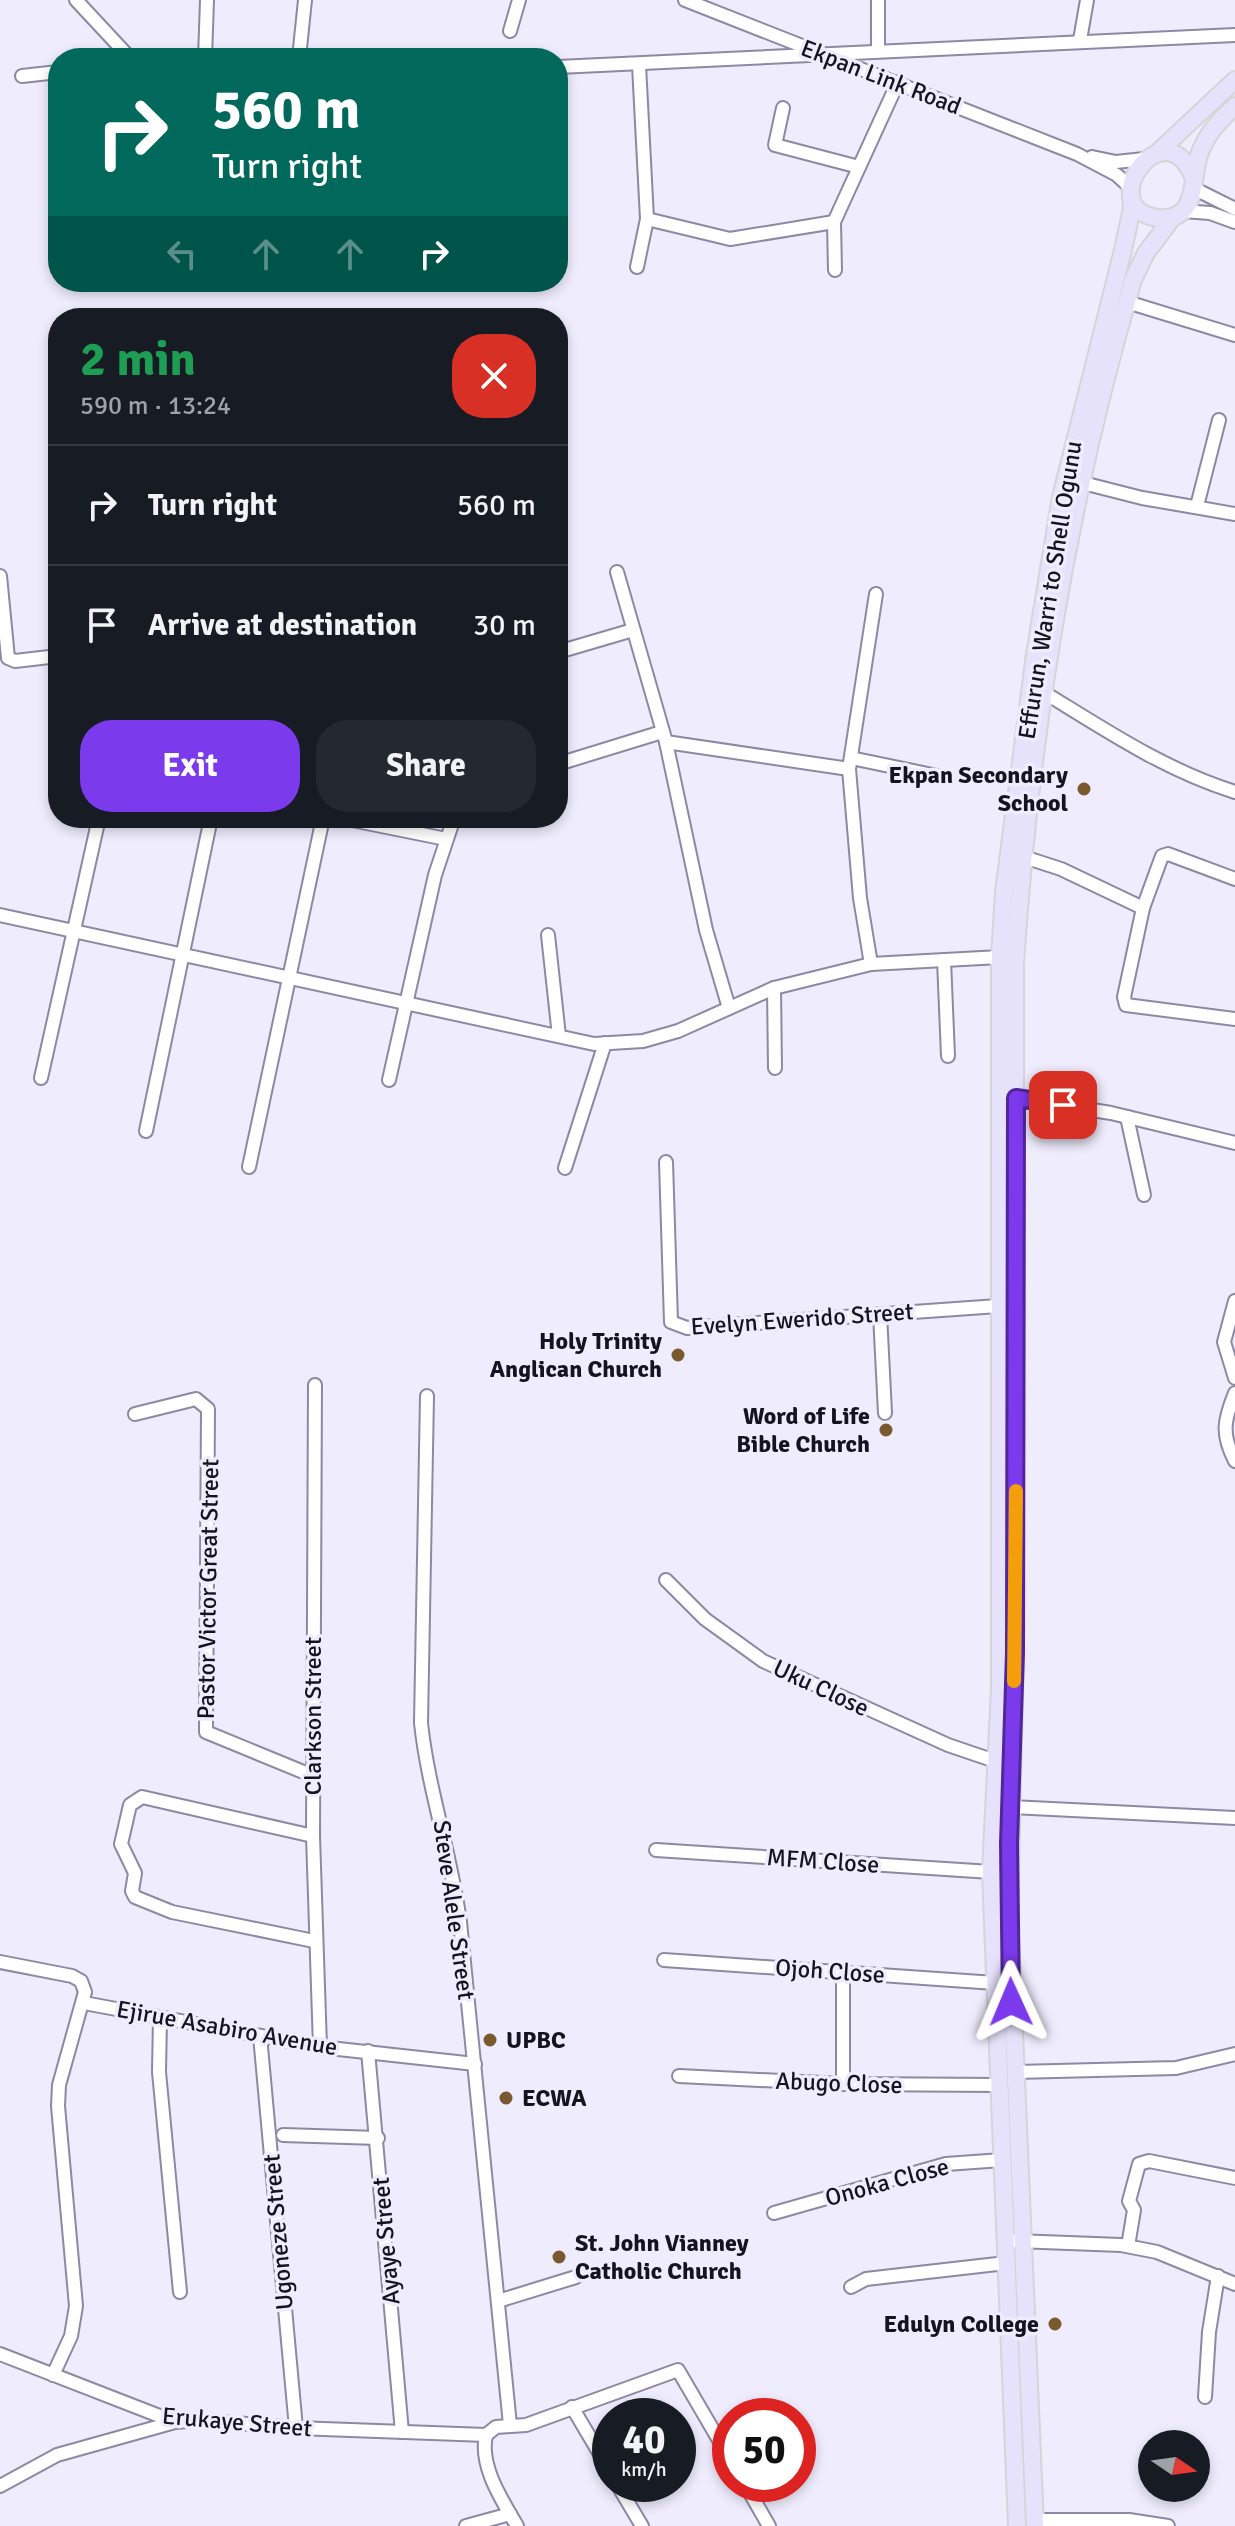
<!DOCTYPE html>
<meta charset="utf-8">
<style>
body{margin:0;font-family:Signika,sans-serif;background:#242831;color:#f1f3f6;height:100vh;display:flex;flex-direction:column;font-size:30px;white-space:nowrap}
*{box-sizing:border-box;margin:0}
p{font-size:26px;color:#9ea1a6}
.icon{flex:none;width:44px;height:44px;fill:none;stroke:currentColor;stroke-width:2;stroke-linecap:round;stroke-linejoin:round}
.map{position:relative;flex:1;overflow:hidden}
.side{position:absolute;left:48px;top:308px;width:520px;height:520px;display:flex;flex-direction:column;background:#171b24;border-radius:32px;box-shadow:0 4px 12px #0003}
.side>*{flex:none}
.guide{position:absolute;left:48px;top:48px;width:520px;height:244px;border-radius:32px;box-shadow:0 4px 12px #0003;background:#00695c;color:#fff;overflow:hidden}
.needle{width:52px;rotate:103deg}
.tools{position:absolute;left:1138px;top:2430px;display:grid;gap:16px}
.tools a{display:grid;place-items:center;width:72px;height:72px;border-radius:50%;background:#171b24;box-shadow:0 4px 12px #0003;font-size:40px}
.speed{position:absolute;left:592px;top:2398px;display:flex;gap:16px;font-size:40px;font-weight:700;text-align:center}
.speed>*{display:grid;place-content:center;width:104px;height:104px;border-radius:50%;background:#171b24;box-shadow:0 4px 12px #0003;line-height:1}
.speed small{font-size:20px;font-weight:400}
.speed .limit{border:12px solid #d22;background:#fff;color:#111}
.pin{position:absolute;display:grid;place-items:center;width:68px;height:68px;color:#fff;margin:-34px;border-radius:16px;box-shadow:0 4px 12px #0006}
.me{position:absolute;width:88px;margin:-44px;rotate:359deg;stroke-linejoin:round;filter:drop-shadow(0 0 6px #0008)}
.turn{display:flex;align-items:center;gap:28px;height:168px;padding:0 32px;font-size:36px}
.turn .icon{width:104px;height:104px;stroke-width:2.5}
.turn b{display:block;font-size:56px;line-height:68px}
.lanes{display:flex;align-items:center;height:76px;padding:0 32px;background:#0003;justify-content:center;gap:40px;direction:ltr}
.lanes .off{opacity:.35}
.round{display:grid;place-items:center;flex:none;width:84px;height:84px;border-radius:32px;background:#242831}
.headline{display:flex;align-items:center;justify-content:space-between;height:136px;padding:0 32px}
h1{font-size:48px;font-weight:800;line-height:60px;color:#1e9e55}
.button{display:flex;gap:16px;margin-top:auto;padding:16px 32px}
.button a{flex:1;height:92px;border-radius:32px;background:#7c3aed;color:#fff;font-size:32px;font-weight:800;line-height:92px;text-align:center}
.button a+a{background:#242831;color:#f1f3f6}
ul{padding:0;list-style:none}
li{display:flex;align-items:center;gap:24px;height:120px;padding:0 32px;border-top:2px solid #363941}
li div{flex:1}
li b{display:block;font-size:30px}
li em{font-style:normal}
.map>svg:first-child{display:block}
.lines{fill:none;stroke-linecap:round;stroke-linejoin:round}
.minor-casing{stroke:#8d88a3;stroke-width:16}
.major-casing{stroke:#d5d5d6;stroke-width:20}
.minor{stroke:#fff;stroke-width:12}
.major{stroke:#e7e2fb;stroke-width:16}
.route-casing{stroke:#51269a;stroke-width:20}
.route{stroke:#7c3aed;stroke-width:14}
.slow{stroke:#f59e0b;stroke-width:14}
.poi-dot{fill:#7a592f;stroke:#efecfd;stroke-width:3}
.labels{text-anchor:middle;stroke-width:7;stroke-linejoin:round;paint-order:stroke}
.street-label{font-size:24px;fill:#15131d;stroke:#efecfd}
.poi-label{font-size:24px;font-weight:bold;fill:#15131d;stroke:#efecfd;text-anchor:end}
</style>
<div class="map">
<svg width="1235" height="2526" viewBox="0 0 1235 2526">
<rect width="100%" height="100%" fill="#efecfd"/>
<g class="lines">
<g class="minor-casing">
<g id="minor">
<polyline points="76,0 130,58"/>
<polyline points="685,0 1077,154 1117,175 1130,187"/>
<polyline points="510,31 519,0"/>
<polyline points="1080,40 1087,0"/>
<polyline points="878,51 878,0"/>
<polyline points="205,58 207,0"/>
<polyline points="299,58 305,0"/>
<polyline points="558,67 1235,35"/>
<polyline points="22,76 58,72"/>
<polyline points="783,108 775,145 859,167"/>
<polyline points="1092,157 1116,162 1144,159"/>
<polyline points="1195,189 1235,209"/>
<polyline points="1183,211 1210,213 1235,222"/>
<polyline points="647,219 730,239 834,222"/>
<polyline points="637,267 647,219 639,65"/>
<polyline points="835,270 834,222 898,82"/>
<polyline points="1127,302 1235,335"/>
<polyline points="1083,483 1142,498 1235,514"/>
<polyline points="1197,506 1219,420"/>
<polyline points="617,572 666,742 706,930 729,1008"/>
<polyline points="0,576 8,658 15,661 58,656"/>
<polyline points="558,652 633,630"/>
<path d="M1045 693C1107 731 1165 770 1235 792"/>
<polyline points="666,742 849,769"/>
<polyline points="851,758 942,777"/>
<polyline points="558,764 662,732"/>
<polyline points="342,818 446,839"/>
<polyline points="1024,857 1061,869 1143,908 1162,856 1168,854 1235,879"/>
<polyline points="1143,908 1124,997 1126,1005 1235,1019"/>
<polyline points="0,915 594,1044 643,1041 678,1031 774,988 871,964 1000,957"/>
<polyline points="548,935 559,1036"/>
<polyline points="944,960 948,1056"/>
<polyline points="871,964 860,898 849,769 876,594"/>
<polyline points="774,988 775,1068"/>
<polyline points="41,1078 99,818"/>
<polyline points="389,1080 435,875 454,818"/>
<polyline points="1016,1098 1111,1113 1235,1143"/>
<polyline points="1127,1117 1144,1195"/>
<polyline points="146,1131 211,818"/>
<polyline points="666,1162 671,1322 687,1328 998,1306"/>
<polyline points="249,1167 323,818"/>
<polyline points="565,1168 605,1043"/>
<polyline points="1235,1301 1224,1342 1235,1378"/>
<polyline points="880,1314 885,1413"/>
<polyline points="315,1385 313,1836 320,2047"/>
<path d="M1235 1393C1224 1420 1221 1434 1235 1461"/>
<path d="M427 1396 421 1723C428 1789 451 1854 460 1922L510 2425"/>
<polyline points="135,1414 196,1399 208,1409 206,1732 313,1776"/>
<polyline points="666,1580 705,1619 763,1661 948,1745 998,1762"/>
<polyline points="1010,1807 1235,1818"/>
<polyline points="313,1836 142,1797 130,1805 121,1844 135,1873 132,1891 135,1897 172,1912 314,1941"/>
<polyline points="656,1850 991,1872"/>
<polyline points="664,1960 995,1983"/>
<polyline points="0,1962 72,1976 81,1981 85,1992 59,2085 58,2106 76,2306 71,2336 53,2375"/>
<polyline points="84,2003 320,2047 475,2064"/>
<polyline points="160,2019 159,2072 180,2292"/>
<polyline points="260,2036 296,2428"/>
<polyline points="368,2051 402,2432"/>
<polyline points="1014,2072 1176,2068 1235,2054"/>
<polyline points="679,2076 843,2084 999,2085"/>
<polyline points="843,2084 843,1971"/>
<polyline points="283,2135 378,2138"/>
<polyline points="774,2213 946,2164 1002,2160"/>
<polyline points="1014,2241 1121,2245 1157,2252 1235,2284"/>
<polyline points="1128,2246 1134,2210 1129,2201 1139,2164 1149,2161 1235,2178"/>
<polyline points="851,2287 866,2279 1006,2263"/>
<polyline points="498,2301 576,2277"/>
<polyline points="0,2354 175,2422 199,2420 296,2428 486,2435"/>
<polyline points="1205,2397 1209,2332 1218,2276"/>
<polyline points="572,2407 610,2471"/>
<polyline points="486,2435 496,2427 526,2425 678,2370 730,2459"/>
<path d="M486 2435C479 2466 502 2500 517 2526"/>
<polyline points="617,2484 642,2526"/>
<polyline points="745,2484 769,2526"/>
<polyline points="0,2486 57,2455 175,2422"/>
<polyline points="1035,2520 1129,2520 1168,2526"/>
<polyline points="466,2526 510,2514"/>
</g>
</g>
<g class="major-casing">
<g id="major">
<polyline points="1156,154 1235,80"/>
<path d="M1194 179C1165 103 1090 211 1159 218 1198 222 1191 179 1199 155 1206 134 1220 120 1235 106"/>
<polyline points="1017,2526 991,1872 1000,1689 1000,957 1004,892 1035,654 1061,497 1123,250 1132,208 1131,194"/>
<path d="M1035 2526 1009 1914 1015 1652V963C1030 734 1068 501 1133 280L1146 253 1173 217"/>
</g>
</g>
<use href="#minor" class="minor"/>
<use href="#major" class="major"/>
</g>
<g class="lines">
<g class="route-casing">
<polyline id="route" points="1011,2002 1009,1844 1015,1652 1016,1098 1063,1105"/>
</g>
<use href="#route" class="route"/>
<polyline class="slow" points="1014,1681 1016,1491"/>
</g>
<g class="poi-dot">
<circle cx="1084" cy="789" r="8"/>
<circle cx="678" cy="1355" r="8"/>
<circle cx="886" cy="1430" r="8"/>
<circle cx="490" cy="2040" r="8"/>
<circle cx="506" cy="2098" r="8"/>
<circle cx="559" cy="2257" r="8"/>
<circle cx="1055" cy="2324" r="8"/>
</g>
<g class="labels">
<g class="street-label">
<text transform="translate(881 77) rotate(21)" y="8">Ekpan Link Road</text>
<text transform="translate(1050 590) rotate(-81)" y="8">Effurun, Warri to Shell Ogunu</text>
<text transform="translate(802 1319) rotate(-4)" y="8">Evelyn Ewerido Street</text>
<text transform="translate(208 1589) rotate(-89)" y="8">Pastor Victor Great Street</text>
<text transform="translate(821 1688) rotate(25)" y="8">Uku Close</text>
<text transform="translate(313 1716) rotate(-90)" y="8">Clarkson Street</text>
<text transform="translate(823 1861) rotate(4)" y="8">MFM Close</text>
<text transform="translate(454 1910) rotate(82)" y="8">Steve Alele Street</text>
<text transform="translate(830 1971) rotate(4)" y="8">Ojoh Close</text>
<text transform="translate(227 2028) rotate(10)" y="8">Ejirue Asabiro Avenue</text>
<text transform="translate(839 2083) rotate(2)" y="8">Abugo Close</text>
<text transform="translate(887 2182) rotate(-15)" y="8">Onoka Close</text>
<text transform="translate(278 2232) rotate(-95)" y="8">Ugoneze Street</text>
<text transform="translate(386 2241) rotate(-95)" y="8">Ayaye Street</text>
<text transform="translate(237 2422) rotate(5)" y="8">Erukaye Street</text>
</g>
<g class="poi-label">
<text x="1068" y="783">Ekpan Secondary<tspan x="1068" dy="28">School</tspan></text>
<text x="662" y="1349">Holy Trinity<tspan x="662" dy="28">Anglican Church</tspan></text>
<text x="870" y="1424">Word of Life<tspan x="870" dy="28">Bible Church</tspan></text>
<text x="506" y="2048" text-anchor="start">UPBC</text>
<text x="522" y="2106" text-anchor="start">ECWA</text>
<text x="575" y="2251" text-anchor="start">St. John Vianney<tspan x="575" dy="28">Catholic Church</tspan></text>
<text x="1039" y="2332">Edulyn College</text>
</g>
</g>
</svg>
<div class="tools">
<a><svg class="needle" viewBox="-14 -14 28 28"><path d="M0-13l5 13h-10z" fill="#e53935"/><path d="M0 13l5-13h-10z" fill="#9ea1a6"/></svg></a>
</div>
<div class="speed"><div>40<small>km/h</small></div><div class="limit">50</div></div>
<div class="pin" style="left:1063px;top:1105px;background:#d93025"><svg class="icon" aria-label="arrive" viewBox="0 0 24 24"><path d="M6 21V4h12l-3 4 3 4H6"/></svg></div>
<svg class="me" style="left:1011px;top:2002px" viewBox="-20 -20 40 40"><path d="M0-17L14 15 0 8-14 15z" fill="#7c3aed" stroke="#fff" stroke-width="4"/></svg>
<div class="guide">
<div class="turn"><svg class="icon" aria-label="right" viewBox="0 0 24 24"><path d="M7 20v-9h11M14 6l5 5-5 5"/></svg><div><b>560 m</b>Turn right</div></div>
<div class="lanes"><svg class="icon off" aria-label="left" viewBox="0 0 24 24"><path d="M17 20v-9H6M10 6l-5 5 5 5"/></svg><svg class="icon off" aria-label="ahead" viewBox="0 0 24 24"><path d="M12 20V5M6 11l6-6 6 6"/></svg><svg class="icon off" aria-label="ahead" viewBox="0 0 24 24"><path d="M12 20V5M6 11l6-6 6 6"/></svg><svg class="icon" aria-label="right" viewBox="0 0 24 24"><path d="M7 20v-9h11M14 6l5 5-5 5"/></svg></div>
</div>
<section class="side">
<div class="headline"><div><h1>2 min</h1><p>590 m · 13:24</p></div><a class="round" style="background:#d93025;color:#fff"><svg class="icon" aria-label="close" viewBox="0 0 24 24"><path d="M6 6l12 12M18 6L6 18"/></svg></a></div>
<ul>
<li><svg class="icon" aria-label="right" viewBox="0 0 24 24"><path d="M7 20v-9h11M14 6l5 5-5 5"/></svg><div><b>Turn right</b></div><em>560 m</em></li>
<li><svg class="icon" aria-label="arrive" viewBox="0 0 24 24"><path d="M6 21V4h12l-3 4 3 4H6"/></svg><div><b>Arrive at destination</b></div><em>30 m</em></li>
</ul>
<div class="button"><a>Exit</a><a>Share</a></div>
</section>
</div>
